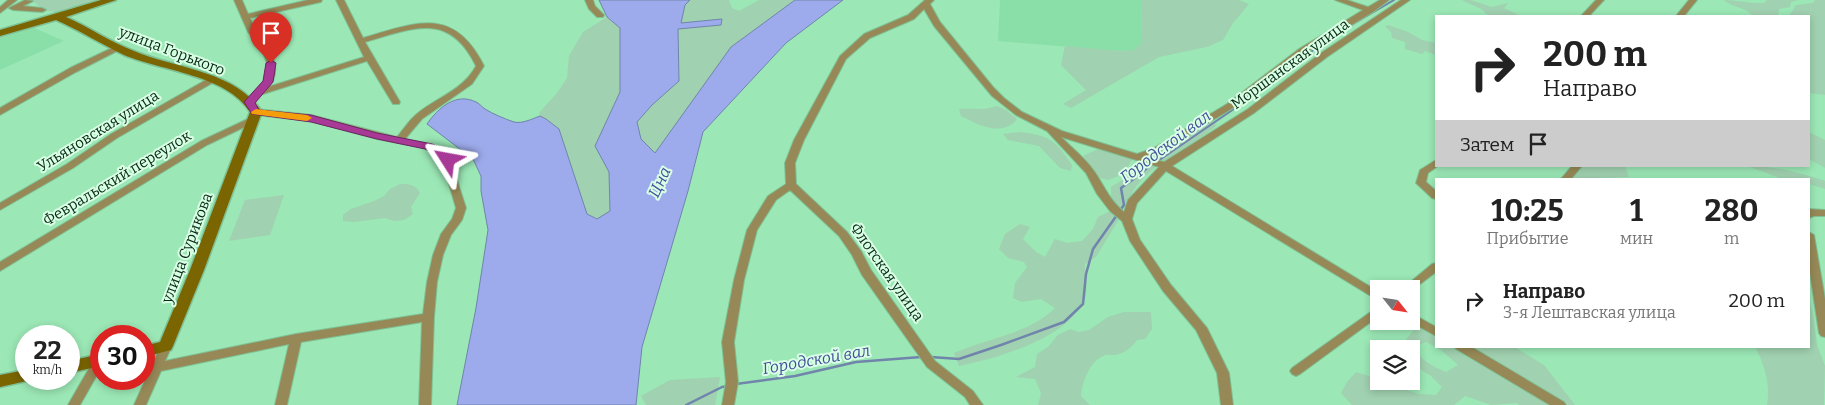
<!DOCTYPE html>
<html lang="ru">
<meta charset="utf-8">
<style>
body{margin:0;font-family:Bitter,serif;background:#f2f2f2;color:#222;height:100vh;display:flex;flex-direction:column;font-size:19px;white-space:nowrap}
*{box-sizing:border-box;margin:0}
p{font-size:16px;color:#767676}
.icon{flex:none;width:28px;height:28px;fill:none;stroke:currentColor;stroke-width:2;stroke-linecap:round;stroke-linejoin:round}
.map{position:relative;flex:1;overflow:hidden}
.details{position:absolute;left:1435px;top:178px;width:375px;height:170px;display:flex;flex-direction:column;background:#fff;border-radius:0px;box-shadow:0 2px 8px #0003}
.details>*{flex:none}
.hud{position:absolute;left:1435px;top:15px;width:375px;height:152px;border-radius:0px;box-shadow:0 2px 8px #0003;background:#fff;color:#222;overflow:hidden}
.needle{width:32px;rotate:120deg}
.controls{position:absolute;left:1370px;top:280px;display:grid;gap:10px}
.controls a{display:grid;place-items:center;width:50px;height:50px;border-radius:0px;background:#fff;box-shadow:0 2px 8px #0003;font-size:25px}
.speed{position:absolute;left:15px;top:325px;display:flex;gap:10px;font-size:25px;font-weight:700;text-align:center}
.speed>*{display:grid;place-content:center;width:65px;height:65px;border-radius:50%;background:#fff;box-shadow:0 2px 8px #0003;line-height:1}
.speed small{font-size:12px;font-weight:400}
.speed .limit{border:8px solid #d22;background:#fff;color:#111}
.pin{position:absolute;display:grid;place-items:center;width:42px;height:42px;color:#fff;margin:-51px -21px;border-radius:50% 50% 50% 0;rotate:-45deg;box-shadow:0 0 5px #0007}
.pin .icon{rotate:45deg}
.me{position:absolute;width:55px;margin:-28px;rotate:304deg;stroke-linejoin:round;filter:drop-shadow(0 0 4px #0008)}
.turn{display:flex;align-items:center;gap:18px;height:105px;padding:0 25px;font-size:22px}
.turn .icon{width:65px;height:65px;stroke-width:2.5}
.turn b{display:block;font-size:35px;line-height:42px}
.then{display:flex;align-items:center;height:48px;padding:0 25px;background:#0003;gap:10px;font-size:19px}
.eta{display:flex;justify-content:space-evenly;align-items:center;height:85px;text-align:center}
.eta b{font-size:30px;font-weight:700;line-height:35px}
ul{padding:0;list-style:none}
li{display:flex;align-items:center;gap:15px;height:75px;padding:0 25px}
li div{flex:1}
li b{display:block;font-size:19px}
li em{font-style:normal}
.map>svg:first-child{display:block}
.built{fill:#8adfa8}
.green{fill:#a0d1b0;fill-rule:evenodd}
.water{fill:#9dabec;stroke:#7084ac}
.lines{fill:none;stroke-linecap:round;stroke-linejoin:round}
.stream-far1{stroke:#7084ac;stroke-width:2}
.stream{stroke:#7084ac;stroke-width:2.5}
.street-casing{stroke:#7ec195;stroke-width:2}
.secondary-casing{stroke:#7ec195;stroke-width:3}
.street{fill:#978957;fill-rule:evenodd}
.secondary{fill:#7a6500;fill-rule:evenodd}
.route{fill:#a83996;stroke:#6d2562}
.slow{fill:#f59e0b}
.labels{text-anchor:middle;stroke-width:4;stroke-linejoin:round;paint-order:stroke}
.street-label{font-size:15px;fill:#082916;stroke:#d9ffe4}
.water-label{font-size:16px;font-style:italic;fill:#434e9b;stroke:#d9ffe4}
</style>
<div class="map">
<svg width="1825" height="405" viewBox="0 0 1825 405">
<rect width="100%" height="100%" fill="#9be7b5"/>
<g class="built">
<polygon points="1000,0 1141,0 1142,42 1134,50 1120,51 998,41"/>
<polygon points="34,28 64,41 0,70 0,38"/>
</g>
<g class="green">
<polygon points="31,0 99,0 55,12 45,10"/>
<polygon points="690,0 729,0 732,8 739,11 759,0 795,0 731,47 655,153 641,139 637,122 652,105 679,81 678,29 722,20 681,23 685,5"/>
<polygon points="1141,0 1239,0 1249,4 1233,23 1223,40 1207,47 1159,57 1071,108 1063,104 1086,90 1061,65 1065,46 1120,51 1134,50 1142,42"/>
<polygon points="1462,0 1470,0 1492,7 1508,3 1504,8 1521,16 1489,16 1481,9"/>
<path d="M1724 0C1738 0 1751 4 1764 3L1767 0H1798L1791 2 1790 7 1779 9 1778 16H1741L1752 15C1744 6 1732 8 1724 0Z"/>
<polygon points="1815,0 1825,0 1825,95 1809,93 1809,16 1789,16 1796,5 1813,3"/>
<polygon points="607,17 620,28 620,92 595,146 609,172 610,211 597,219 587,214 559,129 546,119 540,116 539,113 557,93 567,78 569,56 583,32"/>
<polygon points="1388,25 1408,32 1422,40 1436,43 1436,55 1425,51 1422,54 1405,49 1405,42 1392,38 1391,32 1385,26"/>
<path d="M997 106 1006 110 1017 119C1002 138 977 124 961 116L959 109C974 108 982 111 997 106Z"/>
<path d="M1211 121 1217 125C1189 151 1138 165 1127 206L1117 208 1111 199V187L1132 174 1145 158 1153 152Z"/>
<path d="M1020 132C1051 136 1055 140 1072 165L1071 171 1060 168 1039 146 1008 140 1003 134Z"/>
<polygon points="1809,132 1825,140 1825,168 1809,159"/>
<polygon points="1098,149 1108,149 1133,157 1124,174 1108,180 1100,178 1083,156"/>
<polygon points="1578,166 1625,166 1629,177 1571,179"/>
<path d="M1747 166C1775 166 1798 172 1825 181V189L1809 184V179H1783Z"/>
<path d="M400 184C409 184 415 184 420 193L411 207 413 214 404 220 394 221 385 218 354 222 343 221V215L351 209 374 201 384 196 390 189Z"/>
<polygon points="284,195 270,235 229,241 245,200"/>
<path d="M1111 211 1120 215 1119 219 1096 257 1085 264C1085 274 1088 290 1085 299 1067 339 998 358 959 366L954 353C987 338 1029 334 1055 308L1041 299 1022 302 1013 298 1015 283 1027 267 1024 262 1008 258 999 249 1005 234 1020 224 1030 227 1023 239 1036 252 1045 257 1055 239 1067 243 1082 241 1093 229 1098 217Z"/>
<path d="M1809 298 1814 320 1817 345 1825 366 1824 405H1767C1771 383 1764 365 1755 346H1809Z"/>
<path d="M1124 312H1151L1152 329 1145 339 1137 340C1131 348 1124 354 1114 355 1111 355 1106 354 1103 356 1089 362 1082 383 1081 396L1090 405H1038L1041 393 1035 379 1016 377 1035 367 1037 354 1048 347 1058 335 1070 329 1079 332 1089 330 1108 317Z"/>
<path d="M1417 326 1429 329 1436 334V346H1455L1550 405H1519L1517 403 1491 405 1465 396 1454 405H1352L1341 393 1347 382 1356 372 1379 379V381L1419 394 1436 395 1442 387 1431 376 1411 364V349H1401L1403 343ZM1426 342 1441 350 1458 365 1446 372C1433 366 1419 361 1416 346Z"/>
<polygon points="1464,346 1513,346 1544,365 1575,405 1565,405"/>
<polygon points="720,377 715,405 646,405 641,396 670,380"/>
</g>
<path class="water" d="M599 0H690L685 5 681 23 722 19 721 25 678 29 679 81 652 105 637 122 641 139 655 153 731 47 795 0H843L786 43 703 132 688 191 642 347 636 405H457L476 308 488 230 481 191V176L473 159 427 124C438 108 456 92 476 102 479 103 482 107 485 109 493 114 505 119 514 122 522 124 532 119 540 116L546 119 559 129 587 214 597 219 610 211 609 172 595 146 620 92V28L607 17Z"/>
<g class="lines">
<g class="stream-far1">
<polyline points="1158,161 1273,82 1326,40 1394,0"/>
<polyline points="1133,179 1153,164"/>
</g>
<g class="stream">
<polyline points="931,357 959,359 1001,345 1064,322 1083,304 1086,274 1093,249 1124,205 1121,188 1135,178"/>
<polyline points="736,384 795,376 856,362 921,357"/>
<polyline points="686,405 722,387 729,386"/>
</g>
<g class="street-casing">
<g id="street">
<polygon points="8,0 17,0 0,13 0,7"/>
<polygon points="25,0 33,1 23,6 42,8 46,10 42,12 13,10 9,8"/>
<path d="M234 0H242L248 14 308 0H322L321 2 250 18C259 39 289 65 268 87L364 57 336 0H344L363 38C417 22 454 6 484 66L472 84 422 119 405 139 431 144 443 150 450 158 466 208 462 220 451 235 443 255 437 282 434 317 431 405H419L422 322 301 342 287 405H275L289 344 161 371 146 405H134L162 343 166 342 170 343 172 346 165 361 296 334 423 314 427 282 433 255 441 234 452 219 456 208 442 161 437 154 425 148 377 139 311 121 256 115 252 112 256 109 311 115 397 137C404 129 409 120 418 113 438 97 463 90 476 66 449 11 414 28 365 42L400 102 399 104H393L367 61 260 95 252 104 249 105 245 102 264 81 267 63 261 48 248 32Z"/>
<polygon points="585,0 593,0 595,6 604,15 603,17 597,17 589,9"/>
<path d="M925 0H934L930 4 940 22 993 87 1004 98 1022 112 1062 131 1137 154 1154 148 1227 104 1299 49 1363 10 1335 0H1347L1368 7 1380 0H1389L1373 12 1305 53 1233 108 1160 152 1147 157 1164 162 1248 109 1321 53 1401 0H1410L1327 57 1254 113 1172 166 1379 292V301L1166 171 1137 203 1132 219 1140 240 1171 285 1207 328 1229 373 1233 405H1221L1217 373 1196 330 1163 291 1130 241 1122 221 1110 211 1097 194 1086 173 1047 131 1016 115 992 96 934 26 924 9 914 19 870 38 846 59 804 140 795 163 796 184 847 232 861 251 871 270 935 361 973 391 983 405H970L965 397 927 367 862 275 852 255 839 236 790 190 776 200 757 230 744 280 734 342 738 382 734 405H722L726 382 722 342 734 280 747 230 768 196 786 184 785 163 794 140 840 56 864 34 908 15ZM1061 137 1159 167 1128 200 1124 212C1109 200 1104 185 1094 171 1085 158 1072 148 1061 137Z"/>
<polygon points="1596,0 1604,0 1589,16 1581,16"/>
<polygon points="1689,0 1697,0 1684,16 1676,16"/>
<polygon points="116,46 119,46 123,48 76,72 0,115 0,108 70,68"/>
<polygon points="211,77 215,80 214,82 117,138 73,168 0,210 0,203 67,164 111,134"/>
<polygon points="252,117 255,118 257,120 255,122 207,145 0,271 0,262 201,141"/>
<polygon points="1436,160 1436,166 1438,166 1428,173 1426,182 1436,191 1436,199 1432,198 1416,183 1420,170"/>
<polygon points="1572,166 1582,166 1571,179 1561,179"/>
<polygon points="1809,209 1825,210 1825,216 1814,216 1809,218"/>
<polygon points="1809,232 1814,235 1825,299 1825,337 1821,336 1819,333 1809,266"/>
<polygon points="1436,263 1436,272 1411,291 1411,289 1402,289 1432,264"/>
<polygon points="1379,306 1379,316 1300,374 1296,376 1292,374 1290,371 1292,368"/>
<polygon points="1411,313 1436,327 1436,336 1409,321 1411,321"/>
<polygon points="1454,346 1470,346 1564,402 1566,405 1550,405 1456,349"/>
<polygon points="99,356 101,357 101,368 80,405 68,405 95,358"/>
</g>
</g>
<g class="secondary-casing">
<g id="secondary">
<path d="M101 0H116L66 17C89 27 110 42 134 51 176 69 235 70 262 112L204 270 173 346 171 350 144 357V346L160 342 190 270 250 112C227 75 162 71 124 55 101 44 79 30 56 20L0 36V30Z"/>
<polygon points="101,354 101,366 69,373 69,361"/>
<polygon points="26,370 26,379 32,379 31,380 0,387 0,375"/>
</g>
</g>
<use href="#street" class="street"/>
<use href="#secondary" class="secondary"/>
</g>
<polygon class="route" points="271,60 276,63 273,82 255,103 259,110 311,115 377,133 432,144 443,149 453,160 451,162 444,162 436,154 425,149 377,139 311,122 252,114 244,102 263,81 266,63"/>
<polygon class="slow" points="256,109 307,115 312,118 307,121 252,114 251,112"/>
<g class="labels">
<g class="street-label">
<text transform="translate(172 51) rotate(21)" y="5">улица Горького</text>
<text transform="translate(1290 64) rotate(-36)" y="5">Моршанская улица</text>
<text transform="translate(98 131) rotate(-32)" y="5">Ульяновская улица</text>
<text transform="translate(117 178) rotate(-31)" y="5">Февральский переулок</text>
<text transform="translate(187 248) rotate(-69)" y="5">улица Сурикова</text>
<text transform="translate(887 272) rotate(55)" y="5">Флотская улица</text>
</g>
<g class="water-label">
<text transform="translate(1165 146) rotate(-37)" y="6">Городской вал</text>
<text transform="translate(659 182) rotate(-65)" y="6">Цна</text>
<text transform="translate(816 359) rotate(-10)" y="6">Городской вал</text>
</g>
</g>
</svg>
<div class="controls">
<a><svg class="needle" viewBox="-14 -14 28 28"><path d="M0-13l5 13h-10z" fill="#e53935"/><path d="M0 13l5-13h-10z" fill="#767676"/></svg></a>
<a><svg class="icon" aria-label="layers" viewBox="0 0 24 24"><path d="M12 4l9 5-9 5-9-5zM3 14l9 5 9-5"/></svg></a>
</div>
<div class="speed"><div>22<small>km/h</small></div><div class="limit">30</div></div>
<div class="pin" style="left:271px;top:63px;background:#d93025"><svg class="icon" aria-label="arrive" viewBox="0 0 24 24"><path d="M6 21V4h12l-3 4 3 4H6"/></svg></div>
<svg class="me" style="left:448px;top:160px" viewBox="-20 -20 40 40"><path d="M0-17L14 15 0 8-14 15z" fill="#a83996" stroke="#fff" stroke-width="4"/></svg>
<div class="hud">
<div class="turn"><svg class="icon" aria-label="right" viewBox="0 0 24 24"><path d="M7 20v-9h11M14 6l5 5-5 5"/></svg><div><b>200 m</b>Направо</div></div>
<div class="then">Затем<svg class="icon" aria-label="arrive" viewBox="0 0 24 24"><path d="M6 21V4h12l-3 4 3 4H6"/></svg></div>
</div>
<section class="details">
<div class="eta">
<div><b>10:25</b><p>Прибытие</p></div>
<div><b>1</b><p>мин</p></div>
<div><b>280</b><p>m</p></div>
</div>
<ul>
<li><svg class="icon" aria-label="right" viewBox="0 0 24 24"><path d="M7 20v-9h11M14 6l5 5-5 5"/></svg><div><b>Направо</b><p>3-я Лештавская улица</p></div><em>200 m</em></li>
</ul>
</section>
</div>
